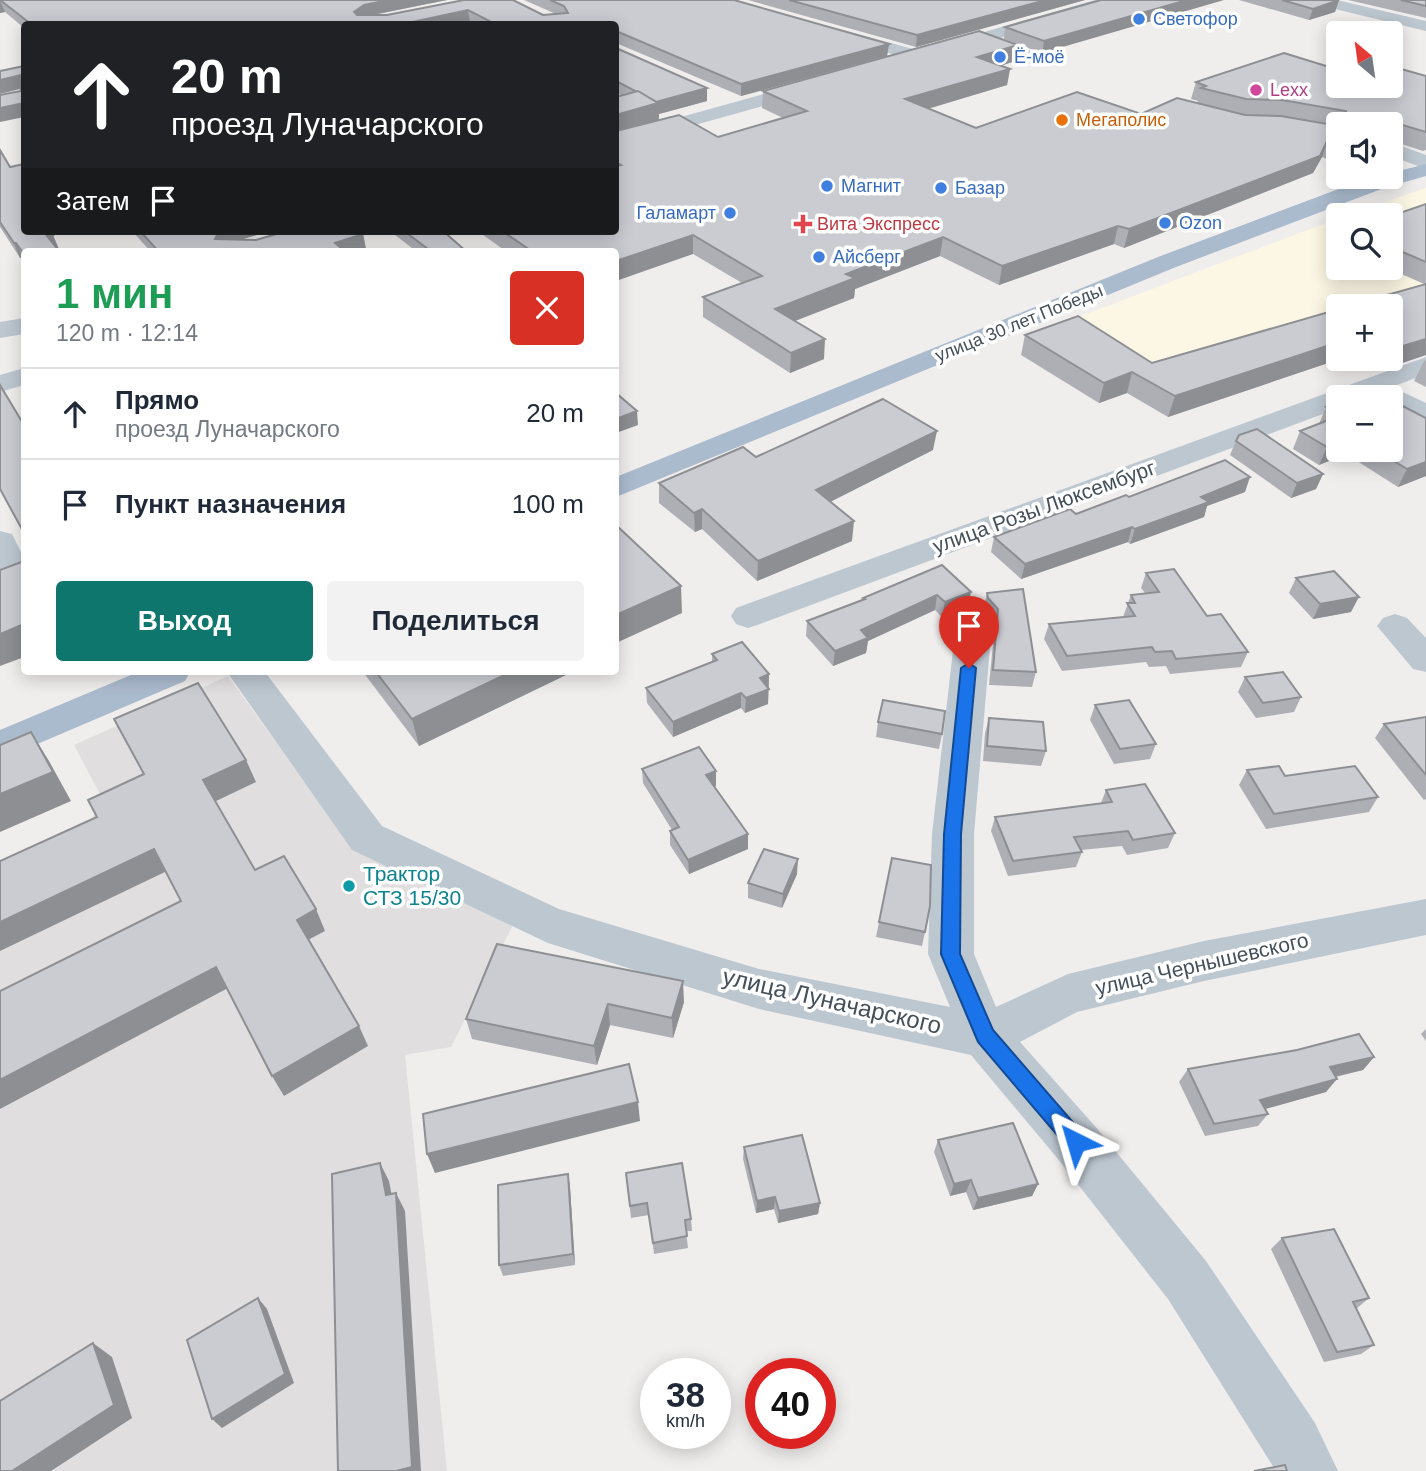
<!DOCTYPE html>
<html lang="ru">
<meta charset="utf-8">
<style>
body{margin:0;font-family:Arial,sans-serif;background:#f2f2f3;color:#1f2937;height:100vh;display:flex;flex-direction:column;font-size:26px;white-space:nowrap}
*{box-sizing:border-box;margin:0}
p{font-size:23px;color:#747a83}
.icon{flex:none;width:38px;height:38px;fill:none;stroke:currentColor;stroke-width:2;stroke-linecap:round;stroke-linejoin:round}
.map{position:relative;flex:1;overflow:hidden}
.panel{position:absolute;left:21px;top:248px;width:598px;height:427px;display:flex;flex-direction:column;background:#fff;border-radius:7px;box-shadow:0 4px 18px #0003}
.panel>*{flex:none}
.top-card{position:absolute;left:21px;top:21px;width:598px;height:214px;border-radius:7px;box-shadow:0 4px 18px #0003;background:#202124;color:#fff;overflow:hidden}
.needle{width:46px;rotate:331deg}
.tools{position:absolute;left:1326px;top:21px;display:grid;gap:14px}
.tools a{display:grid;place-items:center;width:77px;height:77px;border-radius:7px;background:#fff;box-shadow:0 4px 18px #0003;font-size:35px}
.speed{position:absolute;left:640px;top:1358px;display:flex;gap:14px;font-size:35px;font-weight:700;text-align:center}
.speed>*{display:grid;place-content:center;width:91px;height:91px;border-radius:50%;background:#fff;box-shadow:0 4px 18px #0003;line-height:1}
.speed small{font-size:18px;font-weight:400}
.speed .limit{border:10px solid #d22;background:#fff;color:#111}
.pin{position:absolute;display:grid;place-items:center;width:60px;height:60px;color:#fff;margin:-72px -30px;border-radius:50% 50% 50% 0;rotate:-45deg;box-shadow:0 0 7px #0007}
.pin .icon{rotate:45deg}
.me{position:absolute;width:77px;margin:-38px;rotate:320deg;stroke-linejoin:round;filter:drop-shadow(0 0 5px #0008)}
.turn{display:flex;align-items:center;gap:24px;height:147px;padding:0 35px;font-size:32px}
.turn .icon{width:91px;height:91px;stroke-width:2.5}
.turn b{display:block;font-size:49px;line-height:60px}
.then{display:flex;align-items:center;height:66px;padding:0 35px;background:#0003;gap:14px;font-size:26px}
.round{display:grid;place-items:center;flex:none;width:74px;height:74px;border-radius:7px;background:#f2f2f3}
.summary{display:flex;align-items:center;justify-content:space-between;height:119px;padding:0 35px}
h1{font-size:42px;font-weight:600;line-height:52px;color:#1e9e55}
.action{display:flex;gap:14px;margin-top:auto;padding:14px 35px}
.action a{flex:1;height:80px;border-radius:7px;background:#0f766e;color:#fff;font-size:28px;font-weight:600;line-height:80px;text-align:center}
.action a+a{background:#f2f2f3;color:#1f2937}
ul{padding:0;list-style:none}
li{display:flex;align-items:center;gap:21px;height:91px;padding:0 35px;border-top:2px solid #e0e1e3}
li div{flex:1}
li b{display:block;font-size:26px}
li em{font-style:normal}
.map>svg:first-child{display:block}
.commercial{fill:#fcf7e4}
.education{fill:#e1dedf}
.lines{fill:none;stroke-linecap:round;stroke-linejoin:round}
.minor{fill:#bdc7d0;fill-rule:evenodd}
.major{fill:#abbbce;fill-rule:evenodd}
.wall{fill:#aeafb5}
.shaded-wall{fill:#8d8f93}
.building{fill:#caccd2;stroke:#8d8f93;stroke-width:2}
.route{fill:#1a73e8;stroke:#114b97;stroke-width:2}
.shop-dot{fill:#3f7fe0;stroke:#fff;stroke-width:2.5}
.hotel-dot{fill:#d1479c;stroke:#fff;stroke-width:2.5}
.food-dot{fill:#e8710a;stroke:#fff;stroke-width:2.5}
.health-dot{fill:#e0444e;stroke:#fff;stroke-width:2.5}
.culture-dot{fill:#0f9aa8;stroke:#fff;stroke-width:2.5}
.labels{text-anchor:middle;stroke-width:7;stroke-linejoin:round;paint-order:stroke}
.far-shop-label{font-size:18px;fill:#366cbe;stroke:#fff;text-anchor:start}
.far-hotel-label{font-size:18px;fill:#b23c85;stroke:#fff;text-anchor:start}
.far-food-label{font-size:18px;fill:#c56008;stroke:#fff;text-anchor:start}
.far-health-label{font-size:18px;fill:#be3a42;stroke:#fff;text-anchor:start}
.far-street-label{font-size:18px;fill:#45505b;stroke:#fff}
.street-label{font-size:21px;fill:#45505b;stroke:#fff}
.culture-label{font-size:21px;fill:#0d838f;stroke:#fff;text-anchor:start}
.near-street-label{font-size:24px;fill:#45505b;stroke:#fff}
</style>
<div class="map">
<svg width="1426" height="1471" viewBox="0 0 1426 1471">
<rect width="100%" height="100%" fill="#f0eded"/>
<polygon class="commercial" points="1426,188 1426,302 1391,306 1339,306 1339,329 1157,385 1060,324 1339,218 1339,268 1391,268 1391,215 1347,215"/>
<polygon class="education" points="228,676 353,849 514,923 451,1047 405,1055 447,1471 0,1471 0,872 79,835 104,802 74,745"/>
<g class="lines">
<g class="minor">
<polygon points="1095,0 1120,0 1118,3 997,39 1043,56 1046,60 1043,64 1031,64 979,45 942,55 933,50 936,46"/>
<polygon points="1308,0 1337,0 1426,21 1426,31 1310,3"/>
<polygon points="836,28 924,52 927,56 918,61 830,37 827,33 830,29"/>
<polygon points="814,80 823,86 821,90 616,147 616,135"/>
<polygon points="1391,142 1426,155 1426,169 1391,156"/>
<polygon points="24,318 24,334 0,338 0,322"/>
<polygon points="1426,357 1426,374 1392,387 1426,403 1426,423 1391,408 1391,397 1339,397 1339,408 760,624 748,628 736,624 731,616 736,608"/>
<polygon points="24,368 24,385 0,392 0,375"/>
<polygon points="0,531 12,534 24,558 24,589 0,597"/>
<polygon points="974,612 986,616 992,624 974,834 974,954 996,1007 1068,974 1204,941 1426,899 1426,935 1204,981 1077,1012 1020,1042 1094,1125 1206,1261 1315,1423 1338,1471 1276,1471 1168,1299 1058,1159 971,1055 759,1009 548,943 352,850 227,672 265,672 382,826 559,909 759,969 950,1007 928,954 932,834 956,624 962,616"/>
<polygon points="1395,614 1407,618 1426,638 1426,672 1413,669 1377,626 1383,618"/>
</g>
<g class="major">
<polygon points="1426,164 1426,176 1384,188 1176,267 616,497 616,477 1158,257 1368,178 1391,177 1391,173"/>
<polygon points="138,672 190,672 185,681 0,760 0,730"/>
</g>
</g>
<g class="wall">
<polygon points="0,0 447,0 374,15 387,15 463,0 543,15 556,14 524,0 734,0 889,44 887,56 741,96 616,43 616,24 474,24 470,22 459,24 24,24 24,28 5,12 0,13"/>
<polygon points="748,0 1085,0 916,47"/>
<polygon points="1101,0 1042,53 1004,39 1005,27"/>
<polygon points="1239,0 1339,0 1335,12 1309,20"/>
<polygon points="1348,0 1426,0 1426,18"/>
<polygon points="1018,45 1015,61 1001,66 1010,69 1007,85 928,109 976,128 1141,114 1197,103 1198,101 1191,99 1196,82 1339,86 1426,76 1426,150 1423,151 1398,143 1391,159 1391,124 1339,124 1339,165 1322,157 1313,173 1124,248 1114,244 999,285 940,256 855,289 854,298 795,321 824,359 790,373 703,317 703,297 742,283 693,254 616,252 507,252 479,232 478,231 616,231 616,97 621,95 616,93 616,48 707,101 659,114 659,120 718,137 783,118 762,108 763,91"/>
<polygon points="0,150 24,231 59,249 24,252 24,260 23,257 20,258 0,227"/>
<polygon points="1426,204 1426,355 1387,368 1376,363 1354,370 1337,360 1168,417 1127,393 1099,403 1021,355 1025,335 1152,363 1339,309 1339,359 1391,359 1391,306 1424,284 1388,268 1391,268 1391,216"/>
<polygon points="132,231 271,231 240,240 256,240 363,234 366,249 355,252 151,252"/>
<polygon points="390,231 443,231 467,252 417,252"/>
<polygon points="1426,360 1426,387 1414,381 1424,361"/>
<polygon points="1339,402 1339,450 1391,450 1426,418 1426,476 1398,487 1346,454 1319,465 1293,449 1300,431 1319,424 1326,407"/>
<polygon points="1236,441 1323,474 1316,489 1291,498 1230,455"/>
<polygon points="933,450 830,502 852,541 757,581 702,529 695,532 659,503 659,483 756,457"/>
<polygon points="1245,492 1207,506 1204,517 1130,544 1128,542 1021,579 991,552 994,537 1076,514 1129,497"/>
<polygon points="942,565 968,607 942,617 935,610 868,641 866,653 833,666 806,636 807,621 863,600 863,598"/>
<polygon points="1146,573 1207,616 1248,652 1241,667 1170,674 1166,666 1149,667 1146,662 1062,671 1044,639 1049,624 1123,617 1131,595 1145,593 1141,588"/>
<polygon points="1296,578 1351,612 1313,619 1289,593"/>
<polygon points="1023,589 1036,672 1032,687 989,685 995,624 984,613 984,608 987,593"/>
<polygon points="712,654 769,674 768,704 745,713 741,708 673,737 647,703 646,688 712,662"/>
<polygon points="363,672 572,672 419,746"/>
<polygon points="1245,677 1301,697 1294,712 1256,718 1238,692"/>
<polygon points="1095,705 1156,744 1150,759 1114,764 1090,720"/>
<polygon points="1426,717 1426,799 1424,800 1375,738 1384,724"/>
<polygon points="989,718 1046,751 1041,766 983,761 985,733"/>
<polygon points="878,722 942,734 939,749 876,737"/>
<polygon points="642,769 716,786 715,787 748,834 748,849 689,874 670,845 670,831 672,830 643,783"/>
<polygon points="1247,770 1285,776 1378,797 1369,812 1266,829 1239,785"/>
<polygon points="1106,790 1175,833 1168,848 1127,855 1122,846 1081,850 1082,852 1076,867 1008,876 991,831 995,817 1101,803"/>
<polygon points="892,858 925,932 922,946 876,937"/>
<polygon points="797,874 782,908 748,898 748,883"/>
<polygon points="497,944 684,1002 673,1038 610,1025 597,1065 472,1039 466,1019"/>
<polygon points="1426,1029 1426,1041 1421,1034"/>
<polygon points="1374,1057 1363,1070 1336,1077 1326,1092 1265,1109 1268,1114 1258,1126 1205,1136 1179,1082 1188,1069"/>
<polygon points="938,1140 1038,1184 1032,1196 973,1210 966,1192 950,1196 934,1152"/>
<polygon points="744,1147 820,1203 818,1214 778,1223 774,1209 756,1213 743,1159"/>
<polygon points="626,1173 691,1219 692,1231 686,1231 688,1248 654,1254 649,1215 631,1218"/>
<polygon points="568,1174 570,1187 575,1265 503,1276 499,1265"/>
<polygon points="1282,1238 1369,1298 1356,1309 1374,1345 1361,1354 1324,1362 1271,1249"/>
</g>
<g class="shaded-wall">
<polygon points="389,0 447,0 366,16 356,24 354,12 364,5"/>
<polygon points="1046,0 1085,0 916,47 917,35"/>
<polygon points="1187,0 1224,0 1042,53 1044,41"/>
<polygon points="1339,0 1335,12 1309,20 1313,9"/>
<polygon points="0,1 5,12 0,13"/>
<polygon points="468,10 470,22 459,24 403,24"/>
<polygon points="889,44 887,56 741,96 741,84"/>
<polygon points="1018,45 1015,61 975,74 977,57"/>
<polygon points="1010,69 1007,85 903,116 905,99"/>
<polygon points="21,75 24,88 0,94 0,80"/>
<polygon points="707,88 707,101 659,114 659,120 616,132 616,115 656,102"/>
<polygon points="24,103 24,117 0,122 0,108"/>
<polygon points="1328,139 1322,157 1313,173 1124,248 1129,229"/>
<polygon points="1398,141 1391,159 1391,143"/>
<polygon points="1118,226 1114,244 999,285 1002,266"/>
<polygon points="219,231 271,231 224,244 215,239"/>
<polygon points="363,234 366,249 355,252 332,252 335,243"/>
<polygon points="53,235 59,249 53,250 47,236"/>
<polygon points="693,235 693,254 616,281 616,261"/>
<polygon points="943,237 940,256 855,289 854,298 774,329 775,309 846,274"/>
<polygon points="14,243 16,243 23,257 20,258"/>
<polygon points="825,339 824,359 790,373 791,353"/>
<polygon points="1426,339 1426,355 1387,368 1396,348"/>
<polygon points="1339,342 1339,356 1337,360 1168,417 1175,396"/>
<polygon points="1359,359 1377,359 1376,363 1354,370"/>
<polygon points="1132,372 1127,393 1099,403 1104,383"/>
<polygon points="637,411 638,425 616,433 616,419"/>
<polygon points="937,431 933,450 814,510 816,490"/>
<polygon points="1339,443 1339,450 1348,450 1346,454 1319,465 1327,447"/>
<polygon points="1426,462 1426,476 1398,487 1407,469"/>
<polygon points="1323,474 1316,489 1291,498 1297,483"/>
<polygon points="1250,477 1245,492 1207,506 1204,517 1130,544 1135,529 1201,497"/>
<polygon points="702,509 702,529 695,532 694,513"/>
<polygon points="854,521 852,541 757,581 758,561"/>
<polygon points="1132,527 1128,542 1021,579 1025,564"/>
<polygon points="681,586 682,613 616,643 616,615"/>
<polygon points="971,592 968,607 942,617 945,602"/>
<polygon points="937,595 935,610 868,641 866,653 833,666 835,651 861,630"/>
<polygon points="1359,597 1351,612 1313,619 1320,604"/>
<polygon points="24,624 24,657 0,666 0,634"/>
<polygon points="511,672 572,672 419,746 412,719"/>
<polygon points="769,674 768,704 745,713 746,698 760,678"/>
<polygon points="741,693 741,708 673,737 673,722"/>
<polygon points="31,732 49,761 71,801 0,832 0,794"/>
<polygon points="246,760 256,782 214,802 203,780"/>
<polygon points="716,771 716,786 706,790 706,775"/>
<polygon points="748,834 748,849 689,874 688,860"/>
<polygon points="154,849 167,871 0,951 0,922"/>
<polygon points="798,859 797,874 782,908 783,894"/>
<polygon points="316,909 325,931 306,941 297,920"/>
<polygon points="216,967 228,988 0,1109 0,1080"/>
<polygon points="683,981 684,1002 673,1038 672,1018"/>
<polygon points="608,1004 610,1025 597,1065 594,1046"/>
<polygon points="359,1026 368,1046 284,1096 272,1076"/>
<polygon points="1374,1057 1363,1070 1319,1080 1330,1067"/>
<polygon points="1337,1079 1326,1092 1251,1113 1260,1100"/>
<polygon points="638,1102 640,1121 435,1173 427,1154"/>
<polygon points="380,1163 389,1181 395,1212 386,1195"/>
<polygon points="568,1174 570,1187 575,1265 573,1254"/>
<polygon points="971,1180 966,1192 950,1196 954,1184"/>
<polygon points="1038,1184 1032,1196 973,1210 978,1198"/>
<polygon points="396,1193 405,1211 421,1471 396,1471"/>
<polygon points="775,1197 774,1209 756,1213 757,1201"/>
<polygon points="820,1203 818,1214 778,1223 779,1211"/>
<polygon points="258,1298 267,1309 294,1383 222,1428 212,1419"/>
<polygon points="93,1343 112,1357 132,1418 51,1471 12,1471"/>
</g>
<g class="building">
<polygon points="0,0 389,0 364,5 354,12 357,15 387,15 464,0 513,0 543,15 568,13 564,6 550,0 734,0 889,44 741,84 616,31 616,24 495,24 468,10 403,24 31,24"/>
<polygon points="789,0 1046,0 917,35"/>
<polygon points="1101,0 1187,0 1044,41 1005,27"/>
<polygon points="1282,0 1339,0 1313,9"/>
<polygon points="1401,0 1426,0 1426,6"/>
<polygon points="979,31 1018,45 977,57 1010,69 905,99 976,128 1077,92 1141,114 1177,98 1245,115 1281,116 1339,126 1339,144 1328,139 1320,156 1129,229 1118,226 1002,266 943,237 846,274 855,278 775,309 825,339 791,353 703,297 762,276 693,235 616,261 616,252 533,252 502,231 616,231 616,166 621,165 616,162 616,131 679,115 718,137 807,111 763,91"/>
<polygon points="616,48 707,88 656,102 616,81"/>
<polygon points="1284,53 1339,70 1339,86 1391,86 1391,66 1426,76 1426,132 1396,123 1395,139 1398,141 1391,143 1391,124 1347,124 1346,111 1282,100 1246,99 1201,88 1206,86 1196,82"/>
<polygon points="24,66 24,103 0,108 0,95 21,91 21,75 0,80 0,71"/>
<polygon points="638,91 658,103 616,115 616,97"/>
<polygon points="0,150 10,167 24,164 24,231 50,231 53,235 47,236 60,252 24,252 24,254 16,243 14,243 0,222"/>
<polygon points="1426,204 1426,262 1391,247 1391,216"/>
<polygon points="140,231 219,231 215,239 256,240 287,231 360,231 363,234 335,243 342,249 332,252 311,252 309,251 304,252 159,252"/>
<polygon points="404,231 443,231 467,252 432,252"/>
<polygon points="1426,284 1426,339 1396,348 1391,346 1391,306 1348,306"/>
<polygon points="1339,309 1339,342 1175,396 1132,372 1104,383 1025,335 1078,316 1152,363"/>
<polygon points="0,385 24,425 24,533 0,489"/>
<polygon points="1370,388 1387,397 1349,397"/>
<polygon points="616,393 637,411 616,419"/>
<polygon points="883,399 937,431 816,490 854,521 758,561 702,509 694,513 659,483 743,447 756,457"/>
<polygon points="1391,400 1426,418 1426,462 1407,469 1376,450 1391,450"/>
<polygon points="1339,402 1339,414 1326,407"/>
<polygon points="1339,416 1339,443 1327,447 1300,431"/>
<polygon points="1257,429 1323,474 1297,483 1236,441 1239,435"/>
<polygon points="1225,460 1250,477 1201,497 1209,502 1135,529 1132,527 1025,564 994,537 1070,509 1076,514 1126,495 1129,497"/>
<polygon points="616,525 681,586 616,615"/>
<polygon points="24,561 24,624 0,634 0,570"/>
<polygon points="942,565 971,592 945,602 937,595 861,630 868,638 835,651 807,621 865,599 863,598"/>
<polygon points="1174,569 1207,616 1221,614 1248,652 1176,659 1172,651 1155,652 1152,647 1067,656 1049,624 1135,616 1127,603 1135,603 1131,595 1159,592 1146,573"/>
<polygon points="1334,571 1359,597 1320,604 1296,578"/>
<polygon points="1023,589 1036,672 993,670 998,609 988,598 987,593"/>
<polygon points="742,642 769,674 760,678 769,689 746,698 741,693 673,722 646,688 717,660 712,654"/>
<polygon points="376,672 511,672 412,719"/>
<polygon points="1283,672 1301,697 1263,703 1245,677"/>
<polygon points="198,683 246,760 203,780 255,870 284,856 316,909 297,920 359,1026 272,1076 216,967 0,1080 0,991 181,901 154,849 0,922 0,861 97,817 88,800 144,774 114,719"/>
<polygon points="883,700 945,711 942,734 878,722"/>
<polygon points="1129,700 1156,744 1120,749 1095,705"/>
<polygon points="1426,717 1426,775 1384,724"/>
<polygon points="989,718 1043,722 1046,751 987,746"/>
<polygon points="31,732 53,772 0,794 0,745"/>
<polygon points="699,747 716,771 706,775 748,834 688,860 670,831 679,827 642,769"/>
<polygon points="1279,766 1285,776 1355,766 1378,797 1274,814 1247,770"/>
<polygon points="1145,784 1175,833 1133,840 1128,831 1074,837 1082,852 1013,861 995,817 1112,802 1106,790"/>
<polygon points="764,849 798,859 783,894 748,883"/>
<polygon points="892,858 931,865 930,906 925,932 879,922"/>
<polygon points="497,944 683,981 672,1018 608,1004 594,1046 466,1019"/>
<polygon points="1359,1034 1374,1057 1330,1067 1337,1079 1260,1100 1268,1114 1214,1124 1188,1069 1297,1050"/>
<polygon points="629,1064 638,1102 427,1154 423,1114"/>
<polygon points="1013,1123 1038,1184 978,1198 971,1180 954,1184 938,1140"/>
<polygon points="802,1135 820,1203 779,1211 775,1197 757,1201 744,1147"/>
<polygon points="380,1163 386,1195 396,1193 412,1467 396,1471 338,1471 332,1174"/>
<polygon points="682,1163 691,1219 685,1220 687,1236 653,1243 647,1203 630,1206 626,1173"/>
<polygon points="568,1174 573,1254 499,1265 498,1185"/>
<polygon points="1334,1229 1369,1298 1353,1302 1374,1345 1337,1352 1282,1238"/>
<polygon points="258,1298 285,1374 212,1419 187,1340"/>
<polygon points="93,1343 114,1405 12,1471 0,1471 0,1401"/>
<polygon points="1285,1465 1287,1471 1254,1471"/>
</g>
<polygon class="route" points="969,663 976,668 961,834 960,954 993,1030 1084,1135 1087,1142 1084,1149 1076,1152 1069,1149 978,1042 941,954 944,834 961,668"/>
<g class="shop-dot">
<circle cx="1139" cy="19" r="7"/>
<circle cx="1000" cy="57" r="7"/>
<circle cx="827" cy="186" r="7"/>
<circle cx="941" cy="188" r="7"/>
<circle cx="730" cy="213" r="7"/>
<circle cx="1165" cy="223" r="7"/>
<circle cx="819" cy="257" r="7"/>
</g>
<circle class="hotel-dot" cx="1256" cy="90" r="7"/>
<circle class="food-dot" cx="1062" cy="120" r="7"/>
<path class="health-dot" d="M799.5 213.5h7v7h7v7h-7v7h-7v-7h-7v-7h7z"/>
<circle class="culture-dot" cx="349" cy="886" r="7"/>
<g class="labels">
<g class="far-shop-label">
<text x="1153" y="25">Светофор</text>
<text x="1014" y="63">Ё-моё</text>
<text x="841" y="192">Магнит</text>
<text x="955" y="194">Базар</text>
<text x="716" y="219" text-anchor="end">Галамарт</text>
<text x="1179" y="229">Ozon</text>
<text x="833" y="263">Айсберг</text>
</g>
<g class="far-hotel-label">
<text x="1270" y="96">Lexx</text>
</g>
<g class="far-food-label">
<text x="1076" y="126">Мегаполис</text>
</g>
<g class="far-health-label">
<text x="817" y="230">Вита Экспресс</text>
</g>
<g class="far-street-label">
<text transform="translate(1019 323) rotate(-22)" y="6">улица 30 лет Победы</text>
</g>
<g class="street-label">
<text transform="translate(1044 507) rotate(-20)" y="7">улица Розы Люксембург</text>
<text transform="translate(1202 964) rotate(-13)" y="7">улица Чернышевского</text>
</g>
<g class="culture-label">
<text x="363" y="881">Трактор<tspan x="363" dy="24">СТЗ 15/30</tspan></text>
</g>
<g class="near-street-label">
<text transform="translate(832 1001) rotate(13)" y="8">улица Луначарского</text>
</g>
</g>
</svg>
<div class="tools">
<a><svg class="needle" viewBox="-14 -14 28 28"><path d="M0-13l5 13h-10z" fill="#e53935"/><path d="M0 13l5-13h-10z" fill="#747a83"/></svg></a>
<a><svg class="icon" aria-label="sound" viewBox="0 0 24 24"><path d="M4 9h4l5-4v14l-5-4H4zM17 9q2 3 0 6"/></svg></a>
<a><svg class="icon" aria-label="search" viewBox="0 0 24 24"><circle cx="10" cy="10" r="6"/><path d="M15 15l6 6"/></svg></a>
<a>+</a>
<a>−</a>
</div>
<div class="speed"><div>38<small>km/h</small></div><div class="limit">40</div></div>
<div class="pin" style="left:969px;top:668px;background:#d93025"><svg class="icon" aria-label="arrive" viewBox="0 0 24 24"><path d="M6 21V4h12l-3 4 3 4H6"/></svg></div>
<svg class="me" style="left:1076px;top:1142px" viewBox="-20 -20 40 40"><path d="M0-17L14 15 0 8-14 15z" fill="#1a73e8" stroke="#fff" stroke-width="4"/></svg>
<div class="top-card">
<div class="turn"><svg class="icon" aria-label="ahead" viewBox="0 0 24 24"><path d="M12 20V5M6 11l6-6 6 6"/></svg><div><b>20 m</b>проезд Луначарского</div></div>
<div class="then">Затем<svg class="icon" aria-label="arrive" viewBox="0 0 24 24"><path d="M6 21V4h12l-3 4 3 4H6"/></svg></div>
</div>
<section class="panel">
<div class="summary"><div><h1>1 мин</h1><p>120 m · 12:14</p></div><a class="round" style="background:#d93025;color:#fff"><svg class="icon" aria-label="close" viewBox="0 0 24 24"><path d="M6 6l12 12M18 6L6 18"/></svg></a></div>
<ul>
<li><svg class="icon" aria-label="ahead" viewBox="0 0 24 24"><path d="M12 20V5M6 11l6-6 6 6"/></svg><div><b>Прямо</b><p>проезд Луначарского</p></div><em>20 m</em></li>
<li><svg class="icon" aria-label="arrive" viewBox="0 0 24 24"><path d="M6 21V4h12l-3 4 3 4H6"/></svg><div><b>Пункт назначения</b></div><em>100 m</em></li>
</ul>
<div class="action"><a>Выход</a><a>Поделиться</a></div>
</section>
</div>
